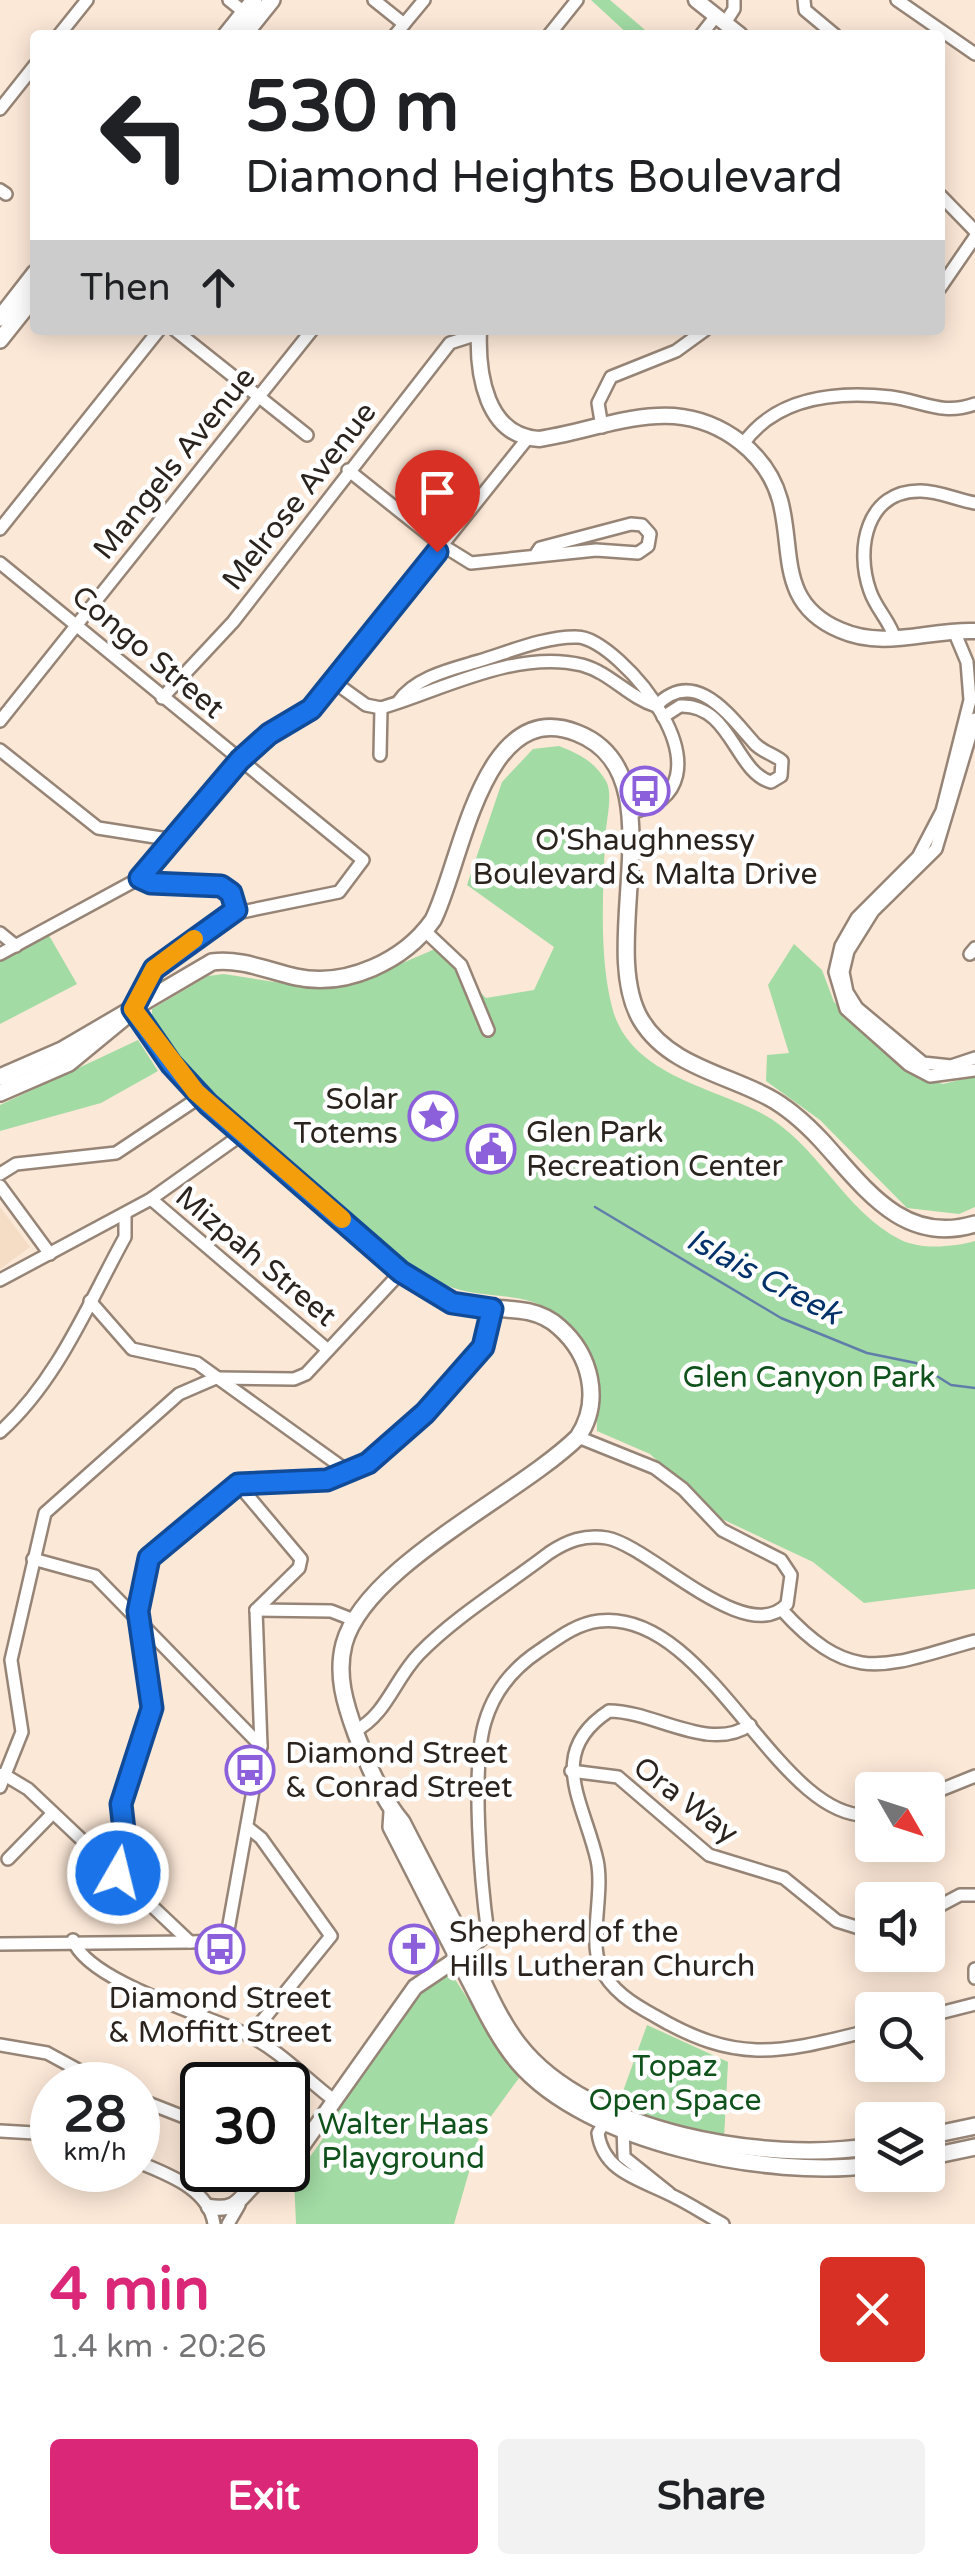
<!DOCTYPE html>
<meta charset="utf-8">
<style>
body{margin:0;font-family:"Varela Round",sans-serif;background:#f2f2f2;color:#202124;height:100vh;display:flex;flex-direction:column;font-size:38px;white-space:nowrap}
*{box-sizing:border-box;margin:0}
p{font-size:32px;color:#757577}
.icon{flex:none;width:55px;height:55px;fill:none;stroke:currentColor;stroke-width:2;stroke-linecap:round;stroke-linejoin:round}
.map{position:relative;height:2224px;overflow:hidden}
.details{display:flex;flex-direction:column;background:#fff;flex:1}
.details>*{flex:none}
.hud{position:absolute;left:30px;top:30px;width:915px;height:305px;border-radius:10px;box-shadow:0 5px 25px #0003;background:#fff;color:#202124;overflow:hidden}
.needle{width:65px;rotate:129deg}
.buttons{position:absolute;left:855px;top:1772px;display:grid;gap:20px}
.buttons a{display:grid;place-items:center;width:90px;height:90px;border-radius:10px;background:#fff;box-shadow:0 5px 25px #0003;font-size:50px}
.speed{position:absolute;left:30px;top:2062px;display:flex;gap:20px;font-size:50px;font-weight:700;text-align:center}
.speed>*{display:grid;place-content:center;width:130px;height:130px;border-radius:50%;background:#fff;box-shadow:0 5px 25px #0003;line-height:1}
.speed small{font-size:25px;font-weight:400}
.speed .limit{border:5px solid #111;border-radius:15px;background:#fff;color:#111}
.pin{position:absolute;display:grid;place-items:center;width:85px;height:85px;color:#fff;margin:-102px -42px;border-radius:50% 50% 50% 0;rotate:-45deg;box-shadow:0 0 10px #0007}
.pin .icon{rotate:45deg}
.me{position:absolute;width:110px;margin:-55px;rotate:8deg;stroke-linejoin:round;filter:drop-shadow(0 0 8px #0008)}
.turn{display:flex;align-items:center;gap:35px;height:210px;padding:0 50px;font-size:45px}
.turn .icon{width:130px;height:130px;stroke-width:2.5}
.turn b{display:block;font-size:70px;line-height:85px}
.then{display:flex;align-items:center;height:95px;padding:0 50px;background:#0003;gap:20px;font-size:38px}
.round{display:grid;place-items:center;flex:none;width:105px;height:105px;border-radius:10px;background:#f2f2f2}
.headline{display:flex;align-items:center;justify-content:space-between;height:170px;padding:0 50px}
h1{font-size:60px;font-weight:700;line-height:75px;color:#db2777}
.button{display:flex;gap:20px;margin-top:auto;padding:20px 50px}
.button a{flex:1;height:115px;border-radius:10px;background:#db2777;color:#fff;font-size:40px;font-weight:700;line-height:115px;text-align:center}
.button a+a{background:#f2f2f2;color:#202124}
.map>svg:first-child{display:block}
.built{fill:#f5dcc5}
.green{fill:#a2dba4}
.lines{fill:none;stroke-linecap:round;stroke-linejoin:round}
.stream{stroke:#607ea9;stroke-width:2.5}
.minor-casing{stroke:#968576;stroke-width:16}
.tertiary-casing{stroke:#968576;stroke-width:19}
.secondary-casing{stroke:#968576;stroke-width:20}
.minor{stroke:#fff;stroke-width:11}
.tertiary{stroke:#fff;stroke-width:14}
.secondary{stroke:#fff;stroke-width:15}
.route-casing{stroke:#114b97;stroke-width:25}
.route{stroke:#1a73e8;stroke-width:18}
.slow{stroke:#f59e0b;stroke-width:18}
.labels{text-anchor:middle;stroke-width:9;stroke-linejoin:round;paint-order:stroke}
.street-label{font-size:30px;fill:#2b241e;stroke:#fff}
.poi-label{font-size:30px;fill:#2b241e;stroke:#fff;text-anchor:start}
.park-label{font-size:30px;fill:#0f521b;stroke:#fff}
.water-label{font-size:32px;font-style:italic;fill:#03326a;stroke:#fff}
</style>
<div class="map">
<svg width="975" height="2224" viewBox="0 0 975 2224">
<rect width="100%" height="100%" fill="#fce8d7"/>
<polygon class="built" points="0,1207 30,1247 0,1269"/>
<g class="green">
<polygon points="591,0 610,0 651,35 629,35"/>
<path d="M559 746C579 754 594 761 606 781 614 795 605 824 605 841 603 893 599 956 612 1007 629 1074 709 1086 761 1113 818 1143 843 1211 901 1240 922 1250 953 1247 975 1241V1589L864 1603 813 1562 722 1519 650 1454 597 1431C597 1384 594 1347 555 1314 525 1289 481 1301 446 1285 394 1260 356 1222 313 1185 251 1132 193 1086 152 1015V1009L208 976 224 974 293 985 356 983 435 949 486 998 534 990 554 947 467 885 502 782 533 749Z"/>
<polygon points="47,932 77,984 0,1024 0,945 9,952"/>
<polygon points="794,944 822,970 834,1002 914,1076 943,1084 975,1076 975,1207 959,1214 907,1208 820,1120 766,1081 767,1055 789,1053 768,985"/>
<polygon points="138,1040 158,1071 101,1103 0,1131 0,1105"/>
<polygon points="449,1970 519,2078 481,2130 454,2224 296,2224 294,2179 332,2126 339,2102 420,1989"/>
<polygon points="647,2025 728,2062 724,2139 654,2120 618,2105"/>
</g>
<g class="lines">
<polyline class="stream" points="595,1207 781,1318 867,1353 916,1363 951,1385 975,1388"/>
<g class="minor-casing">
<g id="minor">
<polyline points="229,0 249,16"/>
<polyline points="374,0 404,24"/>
<polyline points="804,0 805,10 835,35"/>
<polyline points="897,0 975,54"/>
<polyline points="725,23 734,9 734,0"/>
<polyline points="59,35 87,0"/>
<polyline points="395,35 424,0"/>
<polyline points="549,35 577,0"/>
<polyline points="701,35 716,16"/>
<polyline points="0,109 35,65"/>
<polyline points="0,190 6,194"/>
<polyline points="940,195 975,231"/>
<polyline points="940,288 975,237"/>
<polyline points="175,330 307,435"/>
<polyline points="602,427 598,403 611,377 676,351 705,330"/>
<path d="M743 444C776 397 837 391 891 397 923 401 942 416 975 404"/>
<polyline points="348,470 442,545 471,563 596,550 638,553 648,546 650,534 642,525 631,524 540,548 536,554"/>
<polyline points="0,529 159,330"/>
<polyline points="0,563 363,860 339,892 227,915 154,969 133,1008"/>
<polyline points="954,631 967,662 970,700 942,811 918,857 857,918 841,946 835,972 846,1009 909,1065 930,1076 975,1070"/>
<path d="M895 639C890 621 876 609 870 591 855 549 866 490 921 491 939 491 957 500 975 503"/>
<path d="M334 682 366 705 381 708C442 690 516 649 582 665 611 673 628 697 656 706"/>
<polyline points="162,698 233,622 450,343 478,334"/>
<path d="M398 702C415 677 452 669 479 661 509 652 546 636 577 637 619 637 747 789 629 813"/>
<path d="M656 706C695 666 729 715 755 744 763 752 773 754 782 761L781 776 771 782C735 772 731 704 680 706L663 717"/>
<polyline points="975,719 936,849 873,911 848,951 843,972 847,992 857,1008 923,1063 951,1066 975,1058"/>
<polyline points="0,721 312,330"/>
<polyline points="0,750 98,828 174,840"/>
<polyline points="380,755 381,708"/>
<polyline points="140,878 240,760 269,734 311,709 527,439"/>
<polyline points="425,931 461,965 488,1030"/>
<polyline points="0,933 16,946"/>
<polyline points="0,954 140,878 151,883 221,886 231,893 236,911"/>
<polyline points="970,954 975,948"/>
<polyline points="0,1174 16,1164 116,1153 200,1097"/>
<polyline points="0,1186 50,1254"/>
<polyline points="151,1199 328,1350"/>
<polyline points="0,1280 151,1199 241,1135"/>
<polyline points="90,1301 132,1349 197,1363 350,1473"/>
<path d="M0 1432C58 1380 88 1304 125 1237V1214"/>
<polyline points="238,1484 301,1559 299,1568 256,1610"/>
<polyline points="33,1559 95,1576 261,1746"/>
<polyline points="256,1610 331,1611 354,1620"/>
<path d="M782 1610C853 1688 886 1665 975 1641"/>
<path d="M750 1725C709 1753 655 1711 609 1711 545 1753 584 1802 597 1860 604 1892 589 1939 600 1966 610 1990 633 2004 655 2016 740 2066 782 2052 872 2030"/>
<path d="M355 1731C387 1714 394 1680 419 1654 456 1616 506 1586 549 1553 567 1541 585 1534 607 1538 650 1546 747 1649 787 1604L791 1575 781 1560 722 1530 683 1489 655 1468 578 1437"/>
<polyline points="571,1771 618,1777 709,1855 784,1878 837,1921 872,1932"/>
<polyline points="3,1774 28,1789 190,1942 222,1941 228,1930 261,1746 256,1610"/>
<polyline points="0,1787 22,1732 11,1660 45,1513 179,1394 216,1378 294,1379 306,1374 401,1272"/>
<polyline points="928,1795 975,1776"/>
<polyline points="247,1827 261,1838 331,1936 250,2036"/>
<polyline points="8,1859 53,1813"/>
<polyline points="120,1876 128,1865 121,1804 152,1709 138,1611 149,1558 238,1484 327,1480 368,1463 425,1413 483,1347 493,1309"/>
<polyline points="928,1912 960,1895 975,1895"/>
<path d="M73 1940C88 1982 209 2016 248 2035 279 2050 307 2080 335 2101"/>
<polyline points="0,1944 190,1942"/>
<path d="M462 1956 488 1934C481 1884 471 1768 485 1722 494 1691 512 1669 539 1651 557 1639 575 1624 599 1621 709 1608 779 1825 872 1815"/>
<polyline points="975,1969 975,1978"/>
<polyline points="928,2016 975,2004"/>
<polyline points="0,2045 47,2053 106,2085"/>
<polyline points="138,2099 202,2124"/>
<path d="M607 2118 598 2133C603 2173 643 2180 673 2196 690 2204 706 2215 723 2224"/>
<polyline points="623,2125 624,2157 669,2193"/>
<polyline points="0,2131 52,2134"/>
<path d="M138 2162C166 2174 209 2188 214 2224"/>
<polyline points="228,2224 239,2205"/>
</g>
</g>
<g class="tertiary-casing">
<g id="tertiary">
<polyline points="696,0 740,35"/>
<path d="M479 330C477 374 486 436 539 439 582 433 630 413 674 416 722 420 767 453 780 500 794 551 777 603 840 630 885 650 929 629 975 631"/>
<polyline points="288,2166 415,1987 458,1958"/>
<path d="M209 2207C238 2211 237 2200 256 2183 264 2175 276 2178 285 2170"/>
</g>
</g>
<g class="secondary-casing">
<g id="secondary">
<polyline points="226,35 254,0"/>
<polyline points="244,35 272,0"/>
<polyline points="0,318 35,273"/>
<polyline points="0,340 35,296"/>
<path d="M133 1009C180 1089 251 1139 319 1199 358 1233 396 1276 443 1299 481 1318 526 1297 559 1327 591 1355 602 1401 578 1437 519 1495 365 1566 344 1644 336 1675 345 1704 356 1734 368 1765 381 1797 402 1822 424 1865 447 1908 468 1951 484 1982 497 2017 519 2045 587 2133 768 2164 872 2146"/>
<path d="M0 1077 62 1050 212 962C240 958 269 971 296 977 346 988 404 961 433 920 462 863 482 695 577 733 680 773 595 943 641 1020 668 1065 725 1074 768 1097 789 1108 805 1123 821 1140 864 1187 903 1246 975 1224"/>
<polyline points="0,1093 69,1063 131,1012"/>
<path d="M392 1812 391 1827C418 1879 444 1932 471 1983 485 2010 498 2038 518 2062 587 2143 770 2179 872 2165"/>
<polyline points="928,2136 975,2126"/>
<polyline points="928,2157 975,2147"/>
</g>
</g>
<use href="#minor" class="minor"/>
<use href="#tertiary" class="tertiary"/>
<use href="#secondary" class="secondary"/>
</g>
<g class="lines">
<g class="route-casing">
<polyline id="route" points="118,1873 128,1865 121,1804 152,1708 138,1611 149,1558 238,1484 327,1480 368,1463 425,1413 483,1347 492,1309 452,1303 401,1272 208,1104 171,1064 133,1009 154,969 236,910 231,893 221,886 151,883 140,878 240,760 269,734 311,709 437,552"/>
</g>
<use href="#route" class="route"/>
<polyline class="slow" points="194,939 154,969 133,1009 196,1092 342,1219"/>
</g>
<defs>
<g id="bus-ring" transform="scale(2.5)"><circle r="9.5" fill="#fff" stroke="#8b60da" stroke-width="1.5"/><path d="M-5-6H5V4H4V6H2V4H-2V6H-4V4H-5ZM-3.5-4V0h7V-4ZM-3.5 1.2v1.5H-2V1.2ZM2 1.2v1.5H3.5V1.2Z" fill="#8b60da"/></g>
<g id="sight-ring" transform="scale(2.5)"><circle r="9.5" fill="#fff" stroke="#8b60da" stroke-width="1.5"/><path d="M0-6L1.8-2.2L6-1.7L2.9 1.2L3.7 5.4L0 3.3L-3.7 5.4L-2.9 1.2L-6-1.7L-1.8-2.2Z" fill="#8b60da"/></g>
<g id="civic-ring" transform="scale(2.5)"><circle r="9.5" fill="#fff" stroke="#8b60da" stroke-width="1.5"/><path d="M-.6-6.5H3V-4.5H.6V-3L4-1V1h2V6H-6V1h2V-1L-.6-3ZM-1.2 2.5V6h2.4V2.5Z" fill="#8b60da"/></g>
<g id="church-ring" transform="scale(2.5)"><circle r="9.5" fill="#fff" stroke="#8b60da" stroke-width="1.5"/><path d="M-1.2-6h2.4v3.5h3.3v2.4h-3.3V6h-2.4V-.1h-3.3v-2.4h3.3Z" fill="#8b60da"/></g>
</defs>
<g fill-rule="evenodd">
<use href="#bus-ring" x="645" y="791"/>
<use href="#sight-ring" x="433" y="1116"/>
<use href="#civic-ring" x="491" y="1149"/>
<use href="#bus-ring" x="250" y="1770"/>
<use href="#bus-ring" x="220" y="1949"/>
<use href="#church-ring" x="414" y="1949"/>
</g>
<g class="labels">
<g class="street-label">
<text transform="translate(174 463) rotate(-51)" y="10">Mangels Avenue</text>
<text transform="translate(299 496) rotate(-52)" y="10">Melrose Avenue</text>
<text transform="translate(148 652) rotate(40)" y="10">Congo Street</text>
<text transform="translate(256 1256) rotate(40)" y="10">Mizpah Street</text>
<text transform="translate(686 1800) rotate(37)" y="10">Ora Way</text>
</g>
<g class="poi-label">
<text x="645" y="850" text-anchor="middle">O'Shaughnessy<tspan x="645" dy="34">Boulevard &amp; Malta Drive</tspan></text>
<text x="398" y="1109" text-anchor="end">Solar<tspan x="398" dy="34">Totems</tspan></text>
<text x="526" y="1142">Glen Park<tspan x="526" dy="34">Recreation Center</tspan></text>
<text x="285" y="1763">Diamond Street<tspan x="285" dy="34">&amp; Conrad Street</tspan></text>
<text x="449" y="1942">Shepherd of the<tspan x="449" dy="34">Hills Lutheran Church</tspan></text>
<text x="220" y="2008" text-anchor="middle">Diamond Street<tspan x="220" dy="34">&amp; Moffitt Street</tspan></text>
</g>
<g class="park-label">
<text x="809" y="1387">Glen Canyon Park</text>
<text x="675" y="2076">Topaz<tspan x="675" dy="34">Open Space</tspan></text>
<text x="403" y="2134">Walter Haas<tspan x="403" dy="34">Playground</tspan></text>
</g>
<g class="water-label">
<text transform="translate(764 1276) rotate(28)" y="11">Islais Creek</text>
</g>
</g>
</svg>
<div class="buttons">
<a><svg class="needle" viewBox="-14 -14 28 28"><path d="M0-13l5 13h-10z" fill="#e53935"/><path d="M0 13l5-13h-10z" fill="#757577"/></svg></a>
<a><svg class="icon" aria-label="sound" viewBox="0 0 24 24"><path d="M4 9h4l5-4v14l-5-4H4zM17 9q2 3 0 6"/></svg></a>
<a><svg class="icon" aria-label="search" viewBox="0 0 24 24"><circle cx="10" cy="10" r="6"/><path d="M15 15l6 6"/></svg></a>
<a><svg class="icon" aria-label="layers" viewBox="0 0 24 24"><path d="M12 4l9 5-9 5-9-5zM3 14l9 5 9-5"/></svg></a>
</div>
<div class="speed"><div>28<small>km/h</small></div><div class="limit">30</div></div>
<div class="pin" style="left:437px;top:552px;background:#d93025"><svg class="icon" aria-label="arrive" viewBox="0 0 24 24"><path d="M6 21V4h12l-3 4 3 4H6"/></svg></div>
<svg class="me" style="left:118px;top:1873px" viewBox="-20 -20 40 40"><circle r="17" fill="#1a73e8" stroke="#fff" stroke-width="3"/><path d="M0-11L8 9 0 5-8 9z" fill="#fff"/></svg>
<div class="hud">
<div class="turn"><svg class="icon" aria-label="left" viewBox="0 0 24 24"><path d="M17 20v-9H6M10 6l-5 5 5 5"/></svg><div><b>530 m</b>Diamond Heights Boulevard</div></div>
<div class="then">Then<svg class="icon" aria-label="ahead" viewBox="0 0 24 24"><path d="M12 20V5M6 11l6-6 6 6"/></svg></div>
</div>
</div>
<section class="details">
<div class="headline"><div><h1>4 min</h1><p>1.4 km · 20:26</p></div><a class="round" style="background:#d93025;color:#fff"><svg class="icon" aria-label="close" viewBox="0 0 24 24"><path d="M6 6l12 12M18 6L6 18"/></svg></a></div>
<div class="button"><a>Exit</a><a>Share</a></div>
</section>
